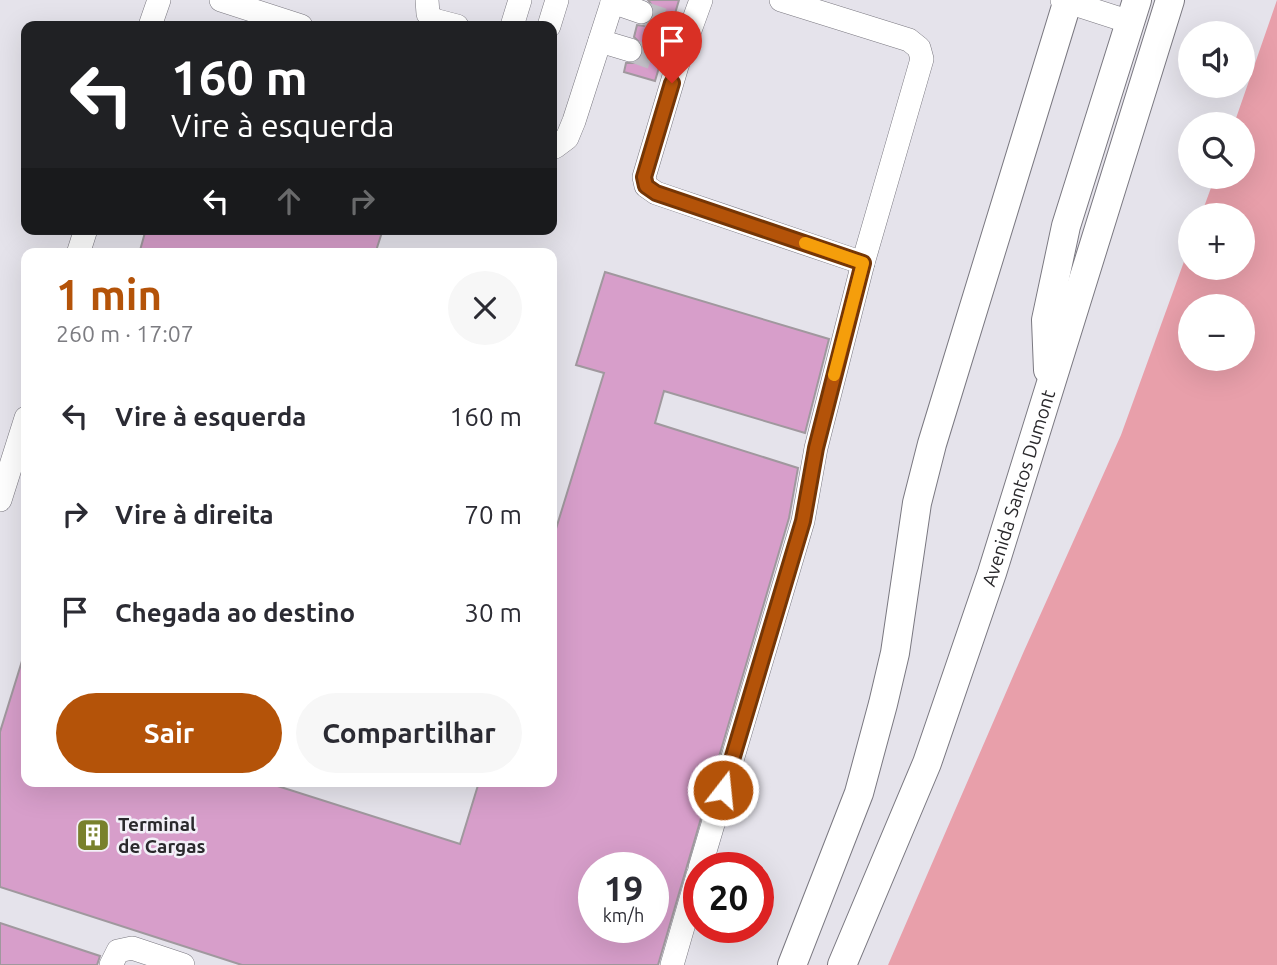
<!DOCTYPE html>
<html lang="pt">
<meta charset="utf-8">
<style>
body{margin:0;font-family:Ubuntu,sans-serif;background:#f7f7f7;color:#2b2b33;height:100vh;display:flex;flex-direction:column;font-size:26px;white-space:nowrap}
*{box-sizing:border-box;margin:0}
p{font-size:23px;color:#7c7c81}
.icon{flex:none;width:38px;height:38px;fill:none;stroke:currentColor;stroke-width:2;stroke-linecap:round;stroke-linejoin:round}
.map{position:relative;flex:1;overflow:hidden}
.details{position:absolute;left:21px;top:248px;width:536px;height:539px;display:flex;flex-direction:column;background:#fff;border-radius:14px;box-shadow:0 7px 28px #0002}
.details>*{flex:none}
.banner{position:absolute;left:21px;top:21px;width:536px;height:214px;border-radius:14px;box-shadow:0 7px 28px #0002;background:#202124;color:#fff;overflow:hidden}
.buttons{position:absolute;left:1178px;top:21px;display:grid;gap:14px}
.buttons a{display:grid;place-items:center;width:77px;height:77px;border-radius:50%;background:#fff;box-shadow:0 7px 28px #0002;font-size:35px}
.speed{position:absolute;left:578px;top:852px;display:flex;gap:14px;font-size:35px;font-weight:700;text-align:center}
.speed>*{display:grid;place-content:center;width:91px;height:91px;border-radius:50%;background:#fff;box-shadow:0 7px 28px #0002;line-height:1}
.speed small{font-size:18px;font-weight:400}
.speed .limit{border:10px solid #d22;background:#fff;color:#111}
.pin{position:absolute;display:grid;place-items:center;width:60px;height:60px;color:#fff;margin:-72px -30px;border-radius:50% 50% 50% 0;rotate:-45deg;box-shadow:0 0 7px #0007}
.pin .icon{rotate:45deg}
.me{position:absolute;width:77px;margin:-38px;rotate:16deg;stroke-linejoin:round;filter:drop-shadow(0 0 5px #0008)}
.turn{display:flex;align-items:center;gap:24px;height:147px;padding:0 35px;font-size:32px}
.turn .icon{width:91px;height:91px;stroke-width:2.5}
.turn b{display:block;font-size:49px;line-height:60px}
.lanes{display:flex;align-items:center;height:66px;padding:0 35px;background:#0003;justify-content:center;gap:35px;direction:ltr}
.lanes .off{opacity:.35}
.round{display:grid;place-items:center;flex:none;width:74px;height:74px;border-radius:37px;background:#f7f7f7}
.headline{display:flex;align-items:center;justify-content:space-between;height:119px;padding:0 35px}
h1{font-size:42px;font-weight:700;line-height:52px;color:#b45309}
.button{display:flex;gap:14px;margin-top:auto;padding:14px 35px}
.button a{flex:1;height:80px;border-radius:42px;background:#b45309;color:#fff;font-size:28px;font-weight:700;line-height:80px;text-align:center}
.button a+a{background:#f7f7f7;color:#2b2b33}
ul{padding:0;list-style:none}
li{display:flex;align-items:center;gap:21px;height:98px;padding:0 35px}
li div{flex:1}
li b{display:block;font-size:26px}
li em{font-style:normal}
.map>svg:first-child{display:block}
.forest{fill:#e89faa;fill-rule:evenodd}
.building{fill:#d79eca;stroke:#a0989e;stroke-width:2;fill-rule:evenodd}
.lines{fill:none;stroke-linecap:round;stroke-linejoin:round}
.minor-tunnel{stroke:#c0bec5;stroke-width:23;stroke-dasharray:23 11;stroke-linecap:butt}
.minor-casing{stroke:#7a7880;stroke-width:24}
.major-casing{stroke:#7a7880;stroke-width:30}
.minor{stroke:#fff;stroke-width:23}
.major{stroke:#fff;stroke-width:28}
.route-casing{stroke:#753606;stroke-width:18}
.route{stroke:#b45309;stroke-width:12}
.slow{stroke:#f59e0b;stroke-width:12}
.labels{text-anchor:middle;stroke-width:5;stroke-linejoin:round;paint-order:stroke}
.street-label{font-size:19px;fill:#2a292c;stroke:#f3f0f8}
.poi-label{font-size:19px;font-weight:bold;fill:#2a292c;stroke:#f3f0f8;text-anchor:start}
</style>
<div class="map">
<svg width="1277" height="965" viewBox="0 0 1277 965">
<rect width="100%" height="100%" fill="#e5e3eb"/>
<path class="forest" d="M1277 0V965H888L1024 651 1121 435 1190 245V268H1242V215H1201L1215 177H1242V124H1234ZM1190 306H1242V359H1190Z"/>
<g class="building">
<polygon points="648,0 679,0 655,81 624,72 626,63 634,63 643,55 643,46 634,37 637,25 644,26 654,17 655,9"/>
<polygon points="146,229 383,229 375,254 139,254"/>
<path d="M605 272 829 339 805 433 664 391 655 423 798 468 789 518 658 965H242L0 887V732L22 661 26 662V782H265L460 844 479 782H551V545L604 373 576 365ZM593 868H653V928H593Z"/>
<polygon points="0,923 100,956 97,965 0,965"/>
</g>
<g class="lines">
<g class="minor-tunnel">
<polyline points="641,12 672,23"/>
<polyline points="630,50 661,61"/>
</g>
<g class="minor-casing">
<g id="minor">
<polyline points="221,0 301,26"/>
<polyline points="427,0 428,14 434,20 457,26"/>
<polyline points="701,0 677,66 644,177 646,186 656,193 863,263"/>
<polyline points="1062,0 1130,22"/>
<polyline points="612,2 641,12"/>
<polyline points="150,26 159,0"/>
<polyline points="512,26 520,0"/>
<polyline points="549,26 557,0"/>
<polyline points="600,41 630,50"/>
<polyline points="551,146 555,147 567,138 574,121 613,0"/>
<polyline points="78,254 86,229"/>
<polyline points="0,500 26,418"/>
<polyline points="700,868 803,521 816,448 863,263 922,59 919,48 909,40 781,0"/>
<polyline points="111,965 118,951 132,948 183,965"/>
<polyline points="672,965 698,875"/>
</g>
</g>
<g class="major-casing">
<g id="major">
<polyline points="1048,370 1046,320 1066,226 1137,0"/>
<polyline points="792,965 859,793 883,704 895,653 917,503 932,444 1068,0"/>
<path id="s1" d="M842 965 927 763 992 573 1170 0"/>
</g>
</g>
<use href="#minor" class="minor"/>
<use href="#major" class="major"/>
</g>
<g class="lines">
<g class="route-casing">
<polyline id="route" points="672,83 644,177 646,186 656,193 863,263 816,448 803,521 723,790"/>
</g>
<use href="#route" class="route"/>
<polyline class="slow" points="805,243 863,263 834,375"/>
</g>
<defs>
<g id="building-square" transform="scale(1.75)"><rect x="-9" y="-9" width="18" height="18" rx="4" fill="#79812d" stroke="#f3f0f8"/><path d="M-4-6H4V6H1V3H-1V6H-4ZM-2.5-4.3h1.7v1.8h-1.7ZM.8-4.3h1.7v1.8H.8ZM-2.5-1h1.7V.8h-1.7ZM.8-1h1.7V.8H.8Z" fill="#fff"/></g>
</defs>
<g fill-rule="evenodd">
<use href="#building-square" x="93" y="835"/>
</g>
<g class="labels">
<g class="street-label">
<text dy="7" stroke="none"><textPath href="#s1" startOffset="509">Avenida Santos Dumont</textPath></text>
</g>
<g class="poi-label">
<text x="118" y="831">Terminal<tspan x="118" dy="22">de Cargas</tspan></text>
</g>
</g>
</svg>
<div class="buttons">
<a><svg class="icon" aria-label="sound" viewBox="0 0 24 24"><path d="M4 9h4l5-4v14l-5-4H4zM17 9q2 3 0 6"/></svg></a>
<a><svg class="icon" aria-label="search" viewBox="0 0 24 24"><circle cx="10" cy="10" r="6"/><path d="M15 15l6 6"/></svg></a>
<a>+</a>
<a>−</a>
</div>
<div class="speed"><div>19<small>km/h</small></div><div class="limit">20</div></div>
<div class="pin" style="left:672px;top:83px;background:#d93025"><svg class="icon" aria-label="arrive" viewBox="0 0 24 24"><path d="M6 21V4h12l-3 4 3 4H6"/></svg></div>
<svg class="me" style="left:723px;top:790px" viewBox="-20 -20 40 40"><circle r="17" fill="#b45309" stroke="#fff" stroke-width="3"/><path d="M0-11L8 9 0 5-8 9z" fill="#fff"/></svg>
<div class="banner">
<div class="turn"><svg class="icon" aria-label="left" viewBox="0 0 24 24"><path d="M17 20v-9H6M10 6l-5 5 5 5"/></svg><div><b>160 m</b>Vire à esquerda</div></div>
<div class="lanes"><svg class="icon" aria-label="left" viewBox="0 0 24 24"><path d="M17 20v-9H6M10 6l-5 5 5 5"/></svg><svg class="icon off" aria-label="ahead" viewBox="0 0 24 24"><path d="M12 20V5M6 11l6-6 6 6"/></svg><svg class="icon off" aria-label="right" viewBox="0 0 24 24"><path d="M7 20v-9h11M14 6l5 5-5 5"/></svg></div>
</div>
<section class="details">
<div class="headline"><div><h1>1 min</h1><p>260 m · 17:07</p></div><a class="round"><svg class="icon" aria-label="close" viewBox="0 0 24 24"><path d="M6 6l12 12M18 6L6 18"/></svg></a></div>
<ul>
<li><svg class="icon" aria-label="left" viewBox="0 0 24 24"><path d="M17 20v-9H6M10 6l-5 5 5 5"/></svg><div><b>Vire à esquerda</b></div><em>160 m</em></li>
<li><svg class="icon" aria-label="right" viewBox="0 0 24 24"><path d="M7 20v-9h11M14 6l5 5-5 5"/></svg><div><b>Vire à direita</b></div><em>70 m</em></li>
<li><svg class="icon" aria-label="arrive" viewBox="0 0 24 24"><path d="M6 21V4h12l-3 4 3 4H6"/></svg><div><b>Chegada ao destino</b></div><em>30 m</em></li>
</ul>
<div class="button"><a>Sair</a><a>Compartilhar</a></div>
</section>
</div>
